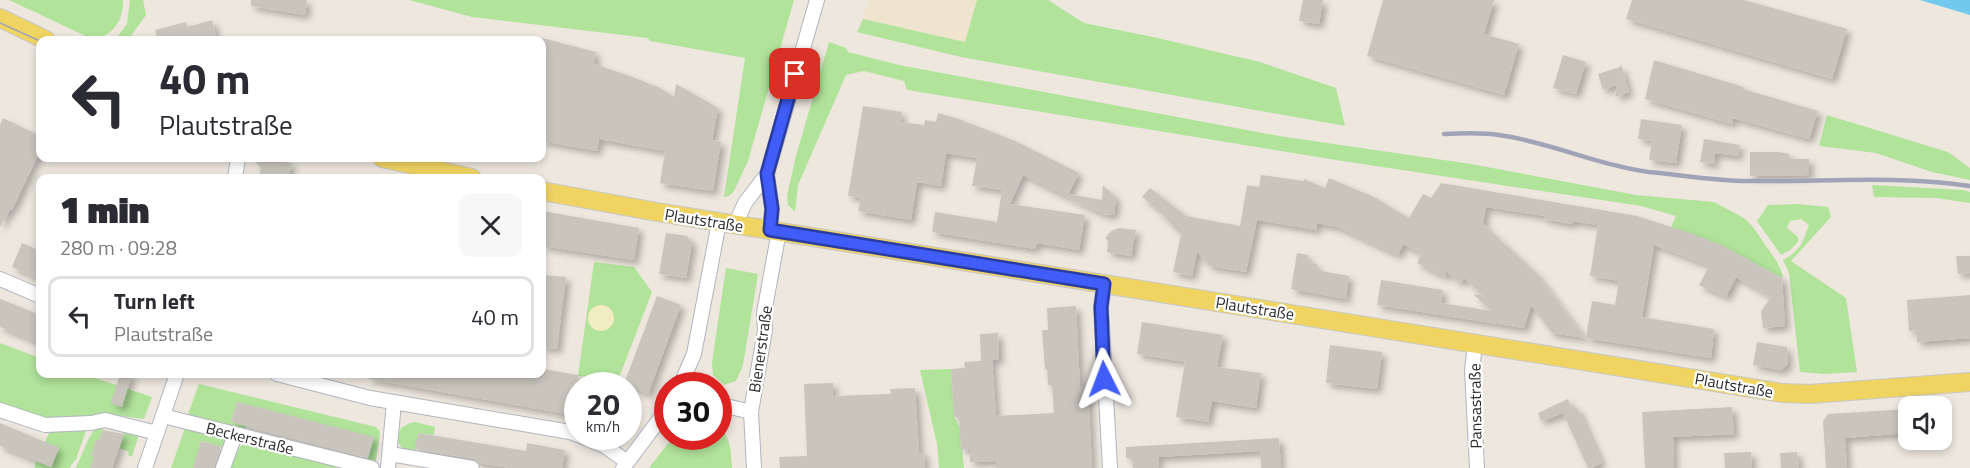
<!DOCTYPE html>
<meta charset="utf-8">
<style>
body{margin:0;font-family:"Titillium Web",sans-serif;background:#f7f7f7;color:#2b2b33;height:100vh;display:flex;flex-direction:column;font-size:22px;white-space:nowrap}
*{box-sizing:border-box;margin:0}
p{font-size:20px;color:#7c7c81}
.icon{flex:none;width:33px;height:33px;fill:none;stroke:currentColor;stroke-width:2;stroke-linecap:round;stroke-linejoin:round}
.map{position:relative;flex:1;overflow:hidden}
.drawer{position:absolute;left:36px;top:174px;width:510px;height:204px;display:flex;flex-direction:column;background:#fff;border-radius:12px;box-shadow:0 3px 9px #0003}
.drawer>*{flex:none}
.guide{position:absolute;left:36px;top:36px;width:510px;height:126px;border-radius:12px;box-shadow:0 3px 9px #0003;background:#fff;color:#2b2b33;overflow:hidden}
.buttons{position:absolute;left:1898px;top:396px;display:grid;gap:12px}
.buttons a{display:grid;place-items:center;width:54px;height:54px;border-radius:12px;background:#fff;box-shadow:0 3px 9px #0003;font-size:30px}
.speed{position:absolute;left:564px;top:372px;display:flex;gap:12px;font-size:30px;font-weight:700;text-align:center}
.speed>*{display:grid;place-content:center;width:78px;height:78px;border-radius:50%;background:#fff;box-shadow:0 3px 9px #0003;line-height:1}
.speed small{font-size:15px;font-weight:400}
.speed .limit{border:9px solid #d22;background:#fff;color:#111}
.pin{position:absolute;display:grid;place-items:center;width:51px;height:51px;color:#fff;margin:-26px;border-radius:12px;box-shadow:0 3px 9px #0006}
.me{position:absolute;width:66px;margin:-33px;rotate:357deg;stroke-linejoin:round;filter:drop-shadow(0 0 4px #0008)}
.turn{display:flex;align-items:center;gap:21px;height:126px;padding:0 24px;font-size:27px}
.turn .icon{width:78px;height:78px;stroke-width:2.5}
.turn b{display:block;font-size:42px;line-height:51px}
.round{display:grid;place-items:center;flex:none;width:63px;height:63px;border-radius:12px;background:#f7f7f7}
.overview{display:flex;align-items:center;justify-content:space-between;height:102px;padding:0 24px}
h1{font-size:36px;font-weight:800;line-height:45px}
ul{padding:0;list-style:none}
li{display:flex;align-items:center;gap:18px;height:81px;margin:0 12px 9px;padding:0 12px;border:3px solid #e1e1e2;border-radius:12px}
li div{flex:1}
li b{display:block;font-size:22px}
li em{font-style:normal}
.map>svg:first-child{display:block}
.education{fill:#efe5ce}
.green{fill:#b1e39b}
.sand{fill:#f2ecc2}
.water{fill:#72c9ee}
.building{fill:#c9c5bd;filter:url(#shadow)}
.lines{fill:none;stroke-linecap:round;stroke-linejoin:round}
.minor-casing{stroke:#b2b4bf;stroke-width:16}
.major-casing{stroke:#c8c8c8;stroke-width:20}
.minor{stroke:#fff;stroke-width:14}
.major{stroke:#f0d461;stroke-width:18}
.tram{stroke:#a1a3b6;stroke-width:1.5}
.rail{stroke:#a1a3b6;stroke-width:4.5}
.route-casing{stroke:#2a3ca2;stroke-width:15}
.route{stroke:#405cf9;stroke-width:10}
.labels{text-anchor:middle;stroke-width:4.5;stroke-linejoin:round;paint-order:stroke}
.street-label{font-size:16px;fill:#2c2c2c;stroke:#fff}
</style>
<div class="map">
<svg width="1970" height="468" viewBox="0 0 1970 468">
<defs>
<filter id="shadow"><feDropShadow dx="4.5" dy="4.5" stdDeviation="3" flood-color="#0004"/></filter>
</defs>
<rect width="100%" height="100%" fill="#ede7de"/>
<polygon class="education" points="869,0 977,0 965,42 863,19"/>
<g class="green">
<path d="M9 0H123C124 19 113 37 92 39Z"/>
<polygon points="130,0 143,0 146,15 128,40 115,40 127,24"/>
<polygon points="409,0 794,0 748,161 734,191 729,196 724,197 745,58 650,41 648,38 472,17"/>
<polygon points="977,0 1048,0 1084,23 1153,37 1260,62 1336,88 1345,126 961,57 857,32 863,19 965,42"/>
<polygon points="829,42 846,48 848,52 899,65 1279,136 1471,164 1636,195 1714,202 1744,218 1753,227 1777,262 1783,276 1782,278 1723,246 1671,227 1676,216 1641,206 1336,160 907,90 904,81 864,71 846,75 798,185 795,212 788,205 787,195 796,156"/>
<polygon points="1827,115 1948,152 1970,168 1970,180 1932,172 1876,153 1819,146"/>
<polygon points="1872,185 1963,190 1970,192 1970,203 1936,198 1874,197"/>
<path d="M1798 204 1828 207 1831 217 1791 261 1846 298 1857 372 1825 374 1800 372 1789 273 1783 260C1801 250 1802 244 1809 225L1801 219 1790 221 1787 228 1798 237V242L1790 250 1781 255 1757 221 1768 205Z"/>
<polygon points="594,262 634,267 652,292 618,380 578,376"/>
<polygon points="726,268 758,274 743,365 736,381 724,385 713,375 712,362"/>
<polygon points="0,343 40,358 40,374 83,374 152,397 144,419 106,414 53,421 0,405"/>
<polygon points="951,369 954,417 960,428 964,468 939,468 937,444 920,370"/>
<polygon points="199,384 376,427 380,432 376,460 375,462 366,464 373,437 237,402 231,422 246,426 245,432 187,417"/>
<polygon points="415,422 435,427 434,435 418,433 415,452 402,448 397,441 401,428 410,423"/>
<path d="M100 425 140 431 132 457 128 455 129 452 119 448 124 433 104 427 99 440H96L91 455 94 456 90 468H75C84 455 87 433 100 425Z"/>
<polygon points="186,425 224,438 226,442 223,459 219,458 222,447 202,441 193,468 171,468"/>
<path d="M719 426C731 438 731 452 732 468H649L673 437 718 436Z"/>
<polygon points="87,428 76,459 69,468 34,468 36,461 51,467 59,448 45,442 50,431"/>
<polygon points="244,443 344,468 228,468 234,453"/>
</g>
<circle class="sand" cx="601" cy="318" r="13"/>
<polygon class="water" points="1920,0 1970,0 1970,15"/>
<g class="building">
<polygon points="251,0 307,0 305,15 251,6"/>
<polygon points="1303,0 1323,0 1319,24 1299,21"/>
<polygon points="1383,0 1494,0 1484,34 1519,44 1504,95 1367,56"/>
<polygon points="1632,0 1744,0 1847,29 1832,79 1626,19"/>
<polygon points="212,20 217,40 158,40 155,30 186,22 187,27"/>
<polygon points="542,38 596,52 594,64 630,76 660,88 674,97 676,84 718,108 712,140 721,142 713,191 660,183 665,151 599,139 597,151 542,141"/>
<polygon points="1563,55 1586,62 1576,94 1553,88"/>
<polygon points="1654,60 1744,87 1743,89 1818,111 1809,139 1733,118 1732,124 1645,99"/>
<polygon points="1621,64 1629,92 1615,97 1617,85 1603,90 1598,74 1620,67"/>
<polygon points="863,106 902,112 900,122 924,125 925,120 936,122 938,113 956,118 1013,140 1079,173 1067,197 1023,175 1010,204 1085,215 1079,250 1037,243 1035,249 932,232 935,212 997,222 1002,190 972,186 977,158 946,153 941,186 917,182 911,220 858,211 861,198 848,196"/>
<polygon points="3,118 40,136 40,151 12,210 10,209 0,227 0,125"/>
<polygon points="1641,119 1682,125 1676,163 1649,160 1652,141 1638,139"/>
<polygon points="1704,139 1740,145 1738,156 1715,153 1714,164 1700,162"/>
<polygon points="1750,152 1779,152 1789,154 1789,159 1809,159 1809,175 1750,176"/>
<polygon points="266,158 292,163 288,178 259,178 261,168 255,162"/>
<polygon points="1261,175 1304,181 1304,179 1325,188 1329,178 1374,197 1409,218 1423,194 1431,198 1441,183 1637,216 1693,234 1723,246 1782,278 1785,326 1763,328 1761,311 1771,297 1736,277 1726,297 1699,285 1709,266 1654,245 1642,317 1714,329 1711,358 1586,338 1592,301 1615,305 1619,281 1590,276 1598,225 1573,221 1572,224 1544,219 1545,216 1486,207 1483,224 1538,275 1585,338 1552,333 1531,305 1524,328 1377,305 1381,280 1443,290 1441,303 1492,311 1473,294 1486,296 1480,293 1464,278 1460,283 1446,271 1445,277 1417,263 1421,254 1403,244 1398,255 1337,227 1317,223 1316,230 1257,220 1246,272 1210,266 1197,252 1192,276 1173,272 1181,234 1156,208 1142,197 1150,188 1186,216 1240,226 1247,185 1259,187"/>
<polygon points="1103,185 1116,198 1114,215 1103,214 1067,197 1068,194 1102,200"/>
<polygon points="542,211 639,228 634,260 543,246"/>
<polygon points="1119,228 1136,230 1131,256 1107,252 1108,241 1105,238 1111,231"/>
<polygon points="666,233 687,236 692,243 686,278 659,274"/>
<polygon points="22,243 40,251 40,279 12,267"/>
<polygon points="1297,253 1308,255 1307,262 1317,264 1316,270 1349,276 1346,299 1291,289"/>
<polygon points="1956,256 1970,256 1970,273 1958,274"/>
<polygon points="542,275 566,277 557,349 542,347"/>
<polygon points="1970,295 1970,338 1917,342 1916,330 1909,331 1907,300"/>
<polygon points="657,296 681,305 648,394 624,384"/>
<polygon points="0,299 40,315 40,343 0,327"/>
<polygon points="1076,306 1080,387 1088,386 1092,468 996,468 996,461 970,462 970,449 961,449 959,417 954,417 951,369 965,368 964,362 981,361 980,334 998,333 999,360 992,360 996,416 1054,413 1052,385 1048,385 1047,369 1045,369 1042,330 1048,330 1047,308"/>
<polygon points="1142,322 1223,335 1217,367 1261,373 1256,408 1212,401 1208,422 1176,417 1185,362 1137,354"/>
<polygon points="1757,342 1787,347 1788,364 1781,370 1753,365"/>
<polygon points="1330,345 1382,352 1377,389 1326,383"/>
<polygon points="542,369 578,375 578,416 369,379 369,374 542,374"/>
<polygon points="120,374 132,374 122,407 111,403"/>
<polygon points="833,383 833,396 891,394 890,389 915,388 919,452 924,452 925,468 780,468 779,457 807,456 804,384"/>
<polygon points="1568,399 1572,409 1577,407 1602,463 1590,468 1588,468 1563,413 1541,421 1538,413"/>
<polygon points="237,402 374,437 368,458 231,422"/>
<polygon points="1732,407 1734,434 1673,437 1674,468 1645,468 1642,412"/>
<polygon points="1908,409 1908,433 1845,438 1847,468 1826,468 1823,421 1828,414"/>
<polygon points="0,423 59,448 51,467 0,446"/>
<polygon points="103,430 124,434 112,468 90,468 94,456 91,455 96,440 99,440"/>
<polygon points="418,433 526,451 527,443 565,450 562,468 511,468 479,463 474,459 415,449"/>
<polygon points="1279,438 1281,468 1261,468 1260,451 1158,457 1159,468 1133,468 1132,458 1126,458 1126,447"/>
<polygon points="201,441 221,447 214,468 193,468"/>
<polygon points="1751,452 1752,468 1725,468 1724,453"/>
<polygon points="1797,452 1799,468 1781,468 1780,453"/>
</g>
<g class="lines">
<g class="minor-casing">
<g id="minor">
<polyline points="767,174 772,209 770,230"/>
<polyline points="235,178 238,158"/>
<polyline points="735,225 745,203 767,174 817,0"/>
<polyline points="0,279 40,296"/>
<polyline points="1104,284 1101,307 1110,468"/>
<polyline points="1475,344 1472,370 1477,468"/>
<polyline points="277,374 370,398 570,432 578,435"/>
<polyline points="680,386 694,354 719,222"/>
<polyline points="718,404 751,412"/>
<polyline points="0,410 45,425 91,423 105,420 157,433"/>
<polyline points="163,416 372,468"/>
<polyline points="581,436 605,446 627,462"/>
<polyline points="390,454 472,468"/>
<polyline points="145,468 177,374"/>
<polyline points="223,468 235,435"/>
<polyline points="388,468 394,402"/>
<polyline points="623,468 668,408"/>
<polyline points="754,468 751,412 765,330 764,313 779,231"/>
</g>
</g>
<g class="major-casing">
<g id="major">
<polyline points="0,18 46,40"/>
<polyline points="382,158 472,178"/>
<polyline points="542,191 657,212 1782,393 1810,394 1970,382"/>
</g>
</g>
<use href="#minor" class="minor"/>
<use href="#major" class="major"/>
<polyline class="tram" points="0,23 40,41"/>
<path class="rail" d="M1444 134C1463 133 1481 132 1499 135 1550 142 1597 165 1649 172 1681 175 1715 181 1748 181 1822 182 1896 175 1970 186"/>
</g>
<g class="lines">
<g class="route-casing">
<polyline id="route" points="795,74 767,174 772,209 770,230 1104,284 1101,307 1104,379"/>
</g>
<use href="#route" class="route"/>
</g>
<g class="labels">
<g class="street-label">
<text transform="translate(704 220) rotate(9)" y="6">Plautstraße</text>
<text transform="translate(1255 308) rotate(9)" y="6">Plautstraße</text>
<text transform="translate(760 349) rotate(-82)" y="6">Bienerstraße</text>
<text transform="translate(1734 385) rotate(10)" y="6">Plautstraße</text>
<text transform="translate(1475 406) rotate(-91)" y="6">Pansastraße</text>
<text transform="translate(250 438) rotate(14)" y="6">Beckerstraße</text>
</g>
</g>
</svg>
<div class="buttons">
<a><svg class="icon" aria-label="sound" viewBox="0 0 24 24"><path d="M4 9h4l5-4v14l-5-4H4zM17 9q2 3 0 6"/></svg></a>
</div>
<div class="speed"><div>20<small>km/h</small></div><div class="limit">30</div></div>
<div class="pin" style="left:795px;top:74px;background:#d93025"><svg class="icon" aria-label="arrive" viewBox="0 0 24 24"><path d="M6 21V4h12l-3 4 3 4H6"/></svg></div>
<svg class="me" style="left:1104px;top:379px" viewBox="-20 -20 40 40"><path d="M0-17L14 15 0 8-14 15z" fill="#405cf9" stroke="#fff" stroke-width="4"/></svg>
<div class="guide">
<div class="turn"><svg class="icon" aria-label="left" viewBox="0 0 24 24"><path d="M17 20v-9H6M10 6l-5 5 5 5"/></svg><div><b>40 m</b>Plautstraße</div></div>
</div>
<section class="drawer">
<div class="overview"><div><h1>1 min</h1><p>280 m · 09:28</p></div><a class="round"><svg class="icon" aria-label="close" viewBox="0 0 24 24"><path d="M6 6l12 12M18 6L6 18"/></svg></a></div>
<ul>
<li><svg class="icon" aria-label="left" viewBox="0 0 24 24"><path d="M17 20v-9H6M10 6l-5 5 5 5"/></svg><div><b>Turn left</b><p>Plautstraße</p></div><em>40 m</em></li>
</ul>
</section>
</div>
